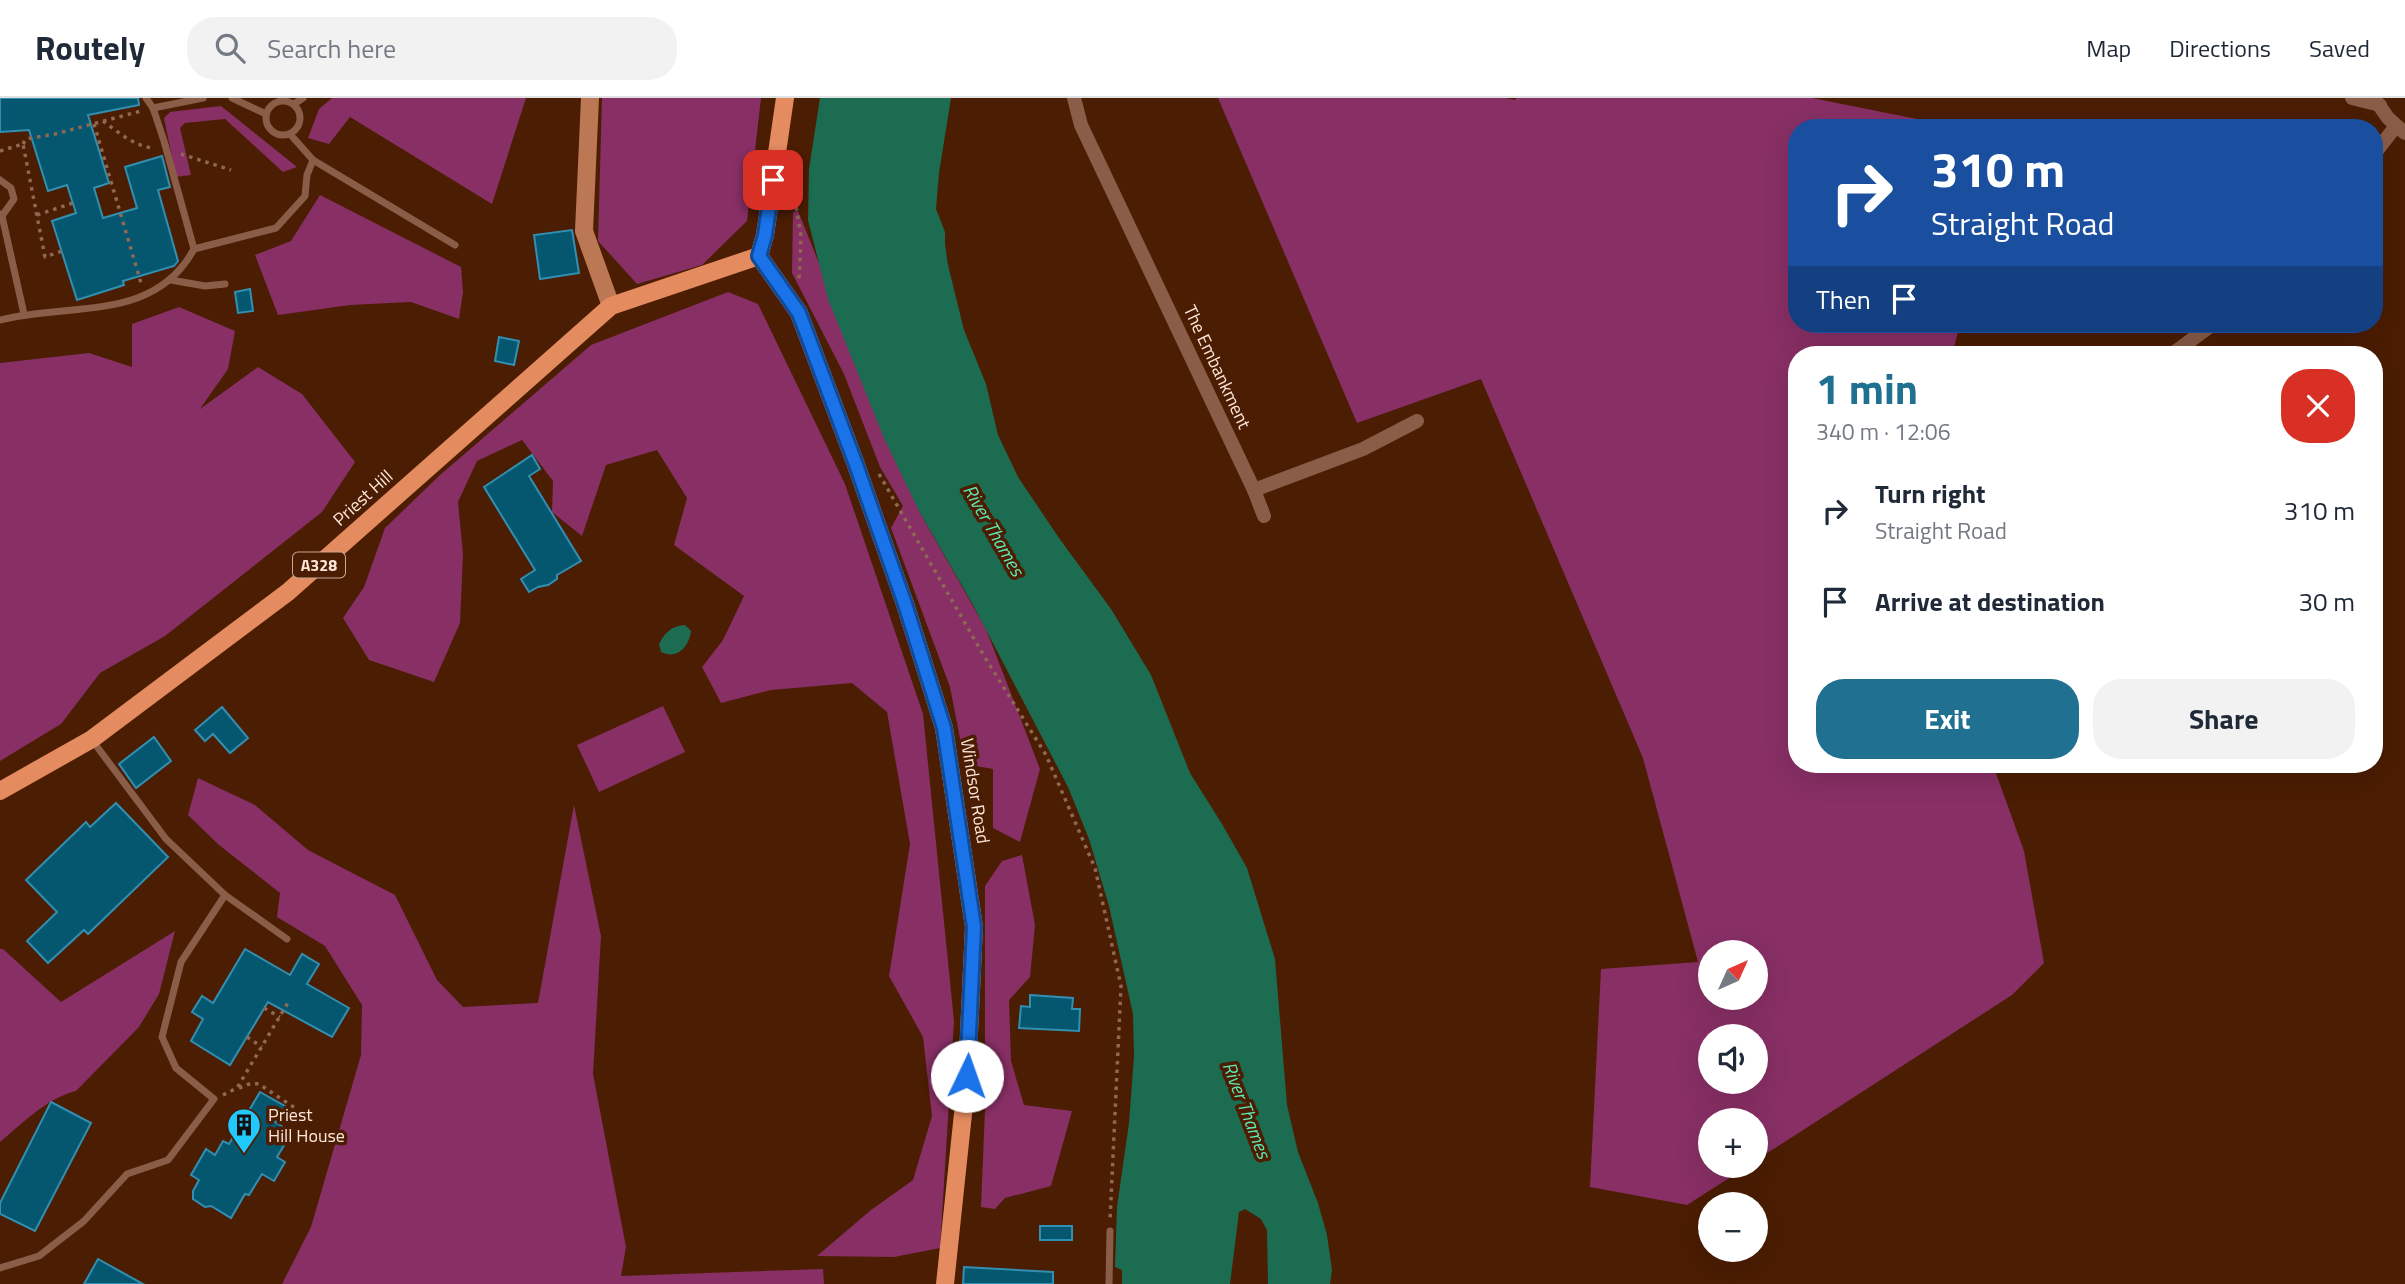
<!DOCTYPE html>
<meta charset="utf-8">
<style>
body{margin:0;font-family:"Titillium Web",sans-serif;background:#f2f2f3;color:#1f2937;height:100vh;display:flex;flex-direction:column;font-size:26px;white-space:nowrap}
*{box-sizing:border-box;margin:0}
p{font-size:23px;color:#747a83}
.icon{flex:none;width:38px;height:38px;fill:none;stroke:currentColor;stroke-width:2;stroke-linecap:round;stroke-linejoin:round}
.map{position:relative;flex:1;overflow:hidden}
.sheet{position:absolute;left:1788px;top:248px;width:595px;height:427px;display:flex;flex-direction:column;background:#fff;border-radius:28px;box-shadow:0 7px 28px #0002}
.sheet>*{flex:none}
.top-card{position:absolute;left:1788px;top:21px;width:595px;height:214px;border-radius:28px;box-shadow:0 7px 28px #0002;background:#1a4fa0;color:#fff;overflow:hidden}
.needle{width:46px;rotate:45deg}
.fabs{position:absolute;left:1698px;top:842px;display:grid;gap:14px}
.fabs a{display:grid;place-items:center;width:70px;height:70px;border-radius:50%;background:#fff;box-shadow:0 7px 28px #0002;font-size:35px}
.pin{position:absolute;display:grid;place-items:center;width:60px;height:60px;color:#fff;margin:-30px;border-radius:14px;box-shadow:0 4px 10px #0006}
.me{position:absolute;width:77px;margin:-38px;rotate:3deg;stroke-linejoin:round;filter:drop-shadow(0 0 5px #0008)}
.turn{display:flex;align-items:center;gap:24px;height:147px;padding:0 28px;font-size:32px}
.turn .icon{width:91px;height:91px;stroke-width:2.5}
.turn b{display:block;font-size:49px;line-height:60px}
.then{display:flex;align-items:center;height:66px;padding:0 28px;background:#0003;gap:14px;font-size:26px}
.round{display:grid;place-items:center;flex:none;width:74px;height:74px;border-radius:28px;background:#f2f2f3}
.overview{display:flex;align-items:center;justify-content:space-between;height:119px;padding:0 28px}
h1{font-size:42px;font-weight:700;line-height:52px;color:#207191}
.primary-button{display:flex;gap:14px;margin-top:auto;padding:14px 28px}
.primary-button a{flex:1;height:80px;border-radius:28px;background:#207191;color:#fff;font-size:28px;font-weight:700;line-height:80px;text-align:center}
.primary-button a+a{background:#f2f2f3;color:#1f2937}
ul{padding:0;list-style:none}
li{display:flex;align-items:center;gap:21px;height:91px;padding:0 28px}
li div{flex:1}
li b{display:block;font-size:26px}
li em{font-style:normal}
header{display:flex;align-items:center;gap:42px;box-sizing:border-box;height:98px;padding:0 35px;background:#fff;border-bottom:2px solid #e0e1e3}
header strong{font-size:33px}
nav{display:flex;gap:38px;margin-inline-start:auto;font-size:24px}
.search{width:490px;height:63px;background:#f2f2f3;display:flex;align-items:center;gap:18px;box-sizing:border-box;padding:0 24px;border-radius:28px;color:#747a83;font-size:26px}
.map>svg:first-child{display:block}
.green{fill:#882f65;fill-rule:evenodd}
.water{fill:#1c6c52}
.building{fill:#055770;stroke:#318fb1;stroke-width:2}
.lines{fill:none;stroke-linecap:round;stroke-linejoin:round}
.path{stroke:#8e6853;stroke-width:3.5;stroke-dasharray:3.5 5;stroke-linecap:butt}
.lane{stroke:#895d48;stroke-width:7}
.street{stroke:#895d48;stroke-width:14}
.secondary{stroke:#bc7755;stroke-width:18}
.primary{stroke:#e48b5f;stroke-width:18}
.route-casing{stroke:#114b97;stroke-width:18}
.route{stroke:#1a73e8;stroke-width:12}
.labels{text-anchor:middle;stroke-width:7;stroke-linejoin:round;paint-order:stroke}
.shield{fill:#4b1d02;stroke:#c8a999;stroke-width:2}
.shield-label{font-size:16px;font-weight:bold;fill:#fde5da}
.street-label{font-size:18px;fill:#fde5da;stroke:#4b1d02}
.poi-label{font-size:18px;fill:#fde5da;stroke:#4b1d02;text-anchor:start}
.water-label{font-size:19px;font-style:italic;fill:#5de9b7;stroke:#4b1d02}
</style>
<header>
<strong>Routely</strong>
<div class="search"><svg class="icon" aria-label="search" viewBox="0 0 24 24"><circle cx="10" cy="10" r="6"/><path d="M15 15l6 6"/></svg>Search here</div>
<nav><a>Map</a><a>Directions</a><a>Saved</a></nav>
</header>
<div class="map">
<svg width="2405" height="1186" viewBox="0 0 2405 1186">
<rect width="100%" height="100%" fill="#4b1d02"/>
<g class="green">
<polygon points="332,0 526,0 492,106 350,19 329,46 308,40 319,11"/>
<polygon points="602,0 761,0 747,123 702,167 637,186 598,143"/>
<path d="M1218 0H1506L1515 2 1516 0H1812L1962 30H1797V226H1960L1952 257H1797V667H1993L2024 753 2044 865 2012 897 1755 1063V1022H1710V1068H1748L1687 1107 1590 1089 1601 871 1698 864 1643 660 1481 281 1357 325ZM1710 854H1755V900H1710ZM1710 938H1755V984H1710Z"/>
<polygon points="221,8 297,69 283,74 225,21 185,25 180,30 191,77 176,79 164,20 170,14"/>
<polygon points="320,97 461,169 463,194 459,221 411,204 350,207 278,217 255,157 291,143"/>
<polygon points="798,113 919,413 986,531 1040,671 1020,744 993,730 993,671 965,666 950,589 891,430 903,408 880,369 844,276 792,175 793,114"/>
<polygon points="728,194 758,206 845,386 923,616 954,923 940,1150 894,1159 817,1158 871,1112 913,1082 932,1018 923,939 889,878 910,746 887,614 852,585 771,592 721,605 702,569 723,542 744,498 674,447 687,400 657,352 606,367 582,438 552,414 553,383 522,342 477,363 458,404 463,456 460,525 434,584 369,562 343,520 364,489 385,430 440,377 591,247"/>
<polygon points="179,209 235,233 228,271 200,311 258,269 302,296 355,364 322,414 165,538 100,575 61,626 0,663 0,265 89,255 132,269 132,226"/>
<polygon points="663,608 685,654 599,694 577,647"/>
<polygon points="198,680 255,707 308,752 395,797 437,882 463,909 538,905 574,707 601,838 593,976 626,1149 621,1178 823,1171 824,1186 282,1186 311,1129 361,957 362,907 325,848 277,819 280,795 219,747 188,717"/>
<polygon points="1022,757 1035,827 1030,879 1009,902 1011,963 1024,1007 1072,1013 1051,1088 1005,1100 995,1111 981,1109 985,1011 985,788 1002,763"/>
<path d="M175 833 159 896 139 929 76 993C47 1000 23 1025 0 1044V851H3L61 904Z"/>
</g>
<g class="water">
<polygon points="820,0 951,0 939,75 936,111 945,134 945,146 948,167 964,232 986,286 998,337 1018,379 1059,440 1111,511 1151,577 1190,675 1222,726 1247,770 1275,861 1287,1007 1298,1054 1318,1105 1327,1137 1332,1172 1330,1186 1268,1186 1267,1132 1261,1121 1245,1111 1239,1114 1230,1186 1122,1186 1122,1172 1115,1169 1117,1109 1129,1025 1134,958 1133,916 1109,808 1089,741 1068,689 973,507 919,413 884,340 828,201 808,122 809,71"/>
<path d="M685 527 691 533C689 549 677 562 661 554L659 546C665 534 672 528 685 527Z"/>
</g>
<g class="building">
<polygon points="0,0 138,0 139,7 88,17 109,85 94,90 103,120 137,110 125,69 162,58 170,89 158,92 178,163 174,168 123,183 124,187 77,202 52,123 76,115 67,87 48,93 29,32 0,34"/>
<polygon points="572,132 579,175 540,181 534,137"/>
<polygon points="250,191 253,213 238,215 235,194"/>
<polygon points="499,239 519,243 514,267 495,263"/>
<polygon points="532,357 540,371 529,378 581,463 557,477 557,481 548,487 538,489 529,494 521,481 535,472 484,389"/>
<polygon points="222,609 248,640 230,655 213,636 205,643 195,632"/>
<polygon points="154,639 171,663 136,690 119,666"/>
<polygon points="116,705 168,759 88,836 84,832 48,865 27,843 57,814 26,782 86,724 90,729"/>
<polygon points="245,851 290,877 302,856 319,866 307,886 349,910 332,939 268,904 230,967 191,943 203,921 192,914 202,898 213,905"/>
<polygon points="1030,897 1073,900 1072,911 1080,911 1079,933 1019,930 1021,908 1030,909"/>
<polygon points="260,994 285,1008 275,1024 292,1034 277,1059 285,1064 274,1083 262,1076 249,1097 245,1096 231,1120 211,1108 205,1109 193,1101 193,1093 199,1082 191,1077 206,1051 215,1057 223,1043 229,1046"/>
<polygon points="51,1004 91,1025 35,1133 0,1116 0,1105"/>
<rect x="1040" y="1128" width="32" height="14"/>
<polygon points="98,1161 143,1186 84,1186"/>
<polygon points="964,1169 1053,1174 1053,1186 963,1186"/>
</g>
<g class="lines">
<g class="path">
<path d="M103 23C118 34 134 48 153 50"/>
<polyline points="94,26 141,185"/>
<polyline points="23,46 26,41 55,36 141,13"/>
<polyline points="0,53 23,46 45,159 62,153"/>
<polyline points="181,56 231,72"/>
<polyline points="792,84 801,138 799,184"/>
<polyline points="37,117 73,105"/>
<polyline points="879,376 984,558 1046,657 1095,770 1121,888 1110,1122"/>
<polyline points="264,910 280,919"/>
<polyline points="247,939 262,949"/>
<polyline points="239,990 252,985 259,986 298,1012"/>
<polyline points="223,997 237,990 289,903"/>
</g>
<g class="lane">
<polyline points="146,0 153,10 164,43 194,151"/>
<polyline points="232,0 266,16"/>
<circle cx="283" cy="20" r="17"/>
<polyline points="294,6 303,0"/>
<polyline points="153,10 203,0"/>
<polyline points="313,62 455,147"/>
<polyline points="0,82 11,90 14,101 2,118"/>
<polyline points="0,116 2,118 24,216"/>
<polyline points="171,182 205,188 225,186"/>
<path d="M0 222C70 204 154 225 194 151L276 130 305 98 307 77 313 62 290 36"/>
<polyline points="92,642 166,741 225,797 287,841"/>
<polyline points="0,1170 39,1158 84,1123 127,1076 168,1062 214,1001 176,970 162,939 181,864 225,797"/>
<polyline points="1109,1186 1110,1133"/>
</g>
<g class="street">
<polyline points="1074,0 1081,27 1254,392 1363,351 1417,323"/>
<polyline points="2352,0 2380,7"/>
<polyline points="2374,0 2388,20 2405,35"/>
<polyline points="2375,55 2396,28"/>
<polyline points="2171,257 2213,226"/>
<polyline points="1254,392 1264,418"/>
</g>
<polyline class="secondary" points="590,0 584,133 611,208"/>
<g class="primary">
<polyline points="759,158 799,215 855,364 905,506 944,630 974,829 967,978 945,1186"/>
<polyline points="759,158 765,137 785,0"/>
<polyline points="0,693 92,641 288,494 611,208 759,158"/>
</g>
</g>
<g class="lines">
<g class="route-casing">
<polyline id="route" points="773,82 765,137 759,158 799,215 855,364 905,506 944,630 974,829 967,978"/>
</g>
<use href="#route" class="route"/>
</g>
<defs>
<g id="building-pin" transform="scale(1.75)"><path d="M0 17L-7.5 6A9.5 9.5 0 1 1 7.5 6Z" fill="#22c9fe" stroke="#4b1d02"/><path d="M-4-6H4V6H1V3H-1V6H-4ZM-2.5-4.3h1.7v1.8h-1.7ZM.8-4.3h1.7v1.8H.8ZM-2.5-1h1.7V.8h-1.7ZM.8-1h1.7V.8H.8Z" fill="#111"/></g>
</defs>
<g fill-rule="evenodd">
<use href="#building-pin" x="244" y="1027"/>
</g>
<g class="labels">
<rect class="shield" x="293" y="454.5" width="52" height="25" rx="5"/>
<g class="shield-label">
<text x="319" y="473">A328</text>
</g>
<g class="street-label">
<text transform="translate(1217 269) rotate(65)" y="6">The Embankment</text>
<text transform="translate(363 400) rotate(-42)" y="6">Priest Hill</text>
<text transform="translate(975 693) rotate(81)" y="6">Windsor Road</text>
</g>
<g class="poi-label">
<text x="268" y="1023">Priest<tspan x="268" dy="21">Hill House</tspan></text>
</g>
<g class="water-label">
<text transform="translate(994 432) rotate(60)" y="7">River Thames</text>
<text transform="translate(1247 1012) rotate(69)" y="7">River Thames</text>
</g>
</g>
</svg>
<div class="fabs">
<a><svg class="needle" viewBox="-14 -14 28 28"><path d="M0-13l5 13h-10z" fill="#e53935"/><path d="M0 13l5-13h-10z" fill="#747a83"/></svg></a>
<a><svg class="icon" aria-label="sound" viewBox="0 0 24 24"><path d="M4 9h4l5-4v14l-5-4H4zM17 9q2 3 0 6"/></svg></a>
<a>+</a>
<a>−</a>
</div>
<div class="pin" style="left:773px;top:82px;background:#d93025"><svg class="icon" aria-label="arrive" viewBox="0 0 24 24"><path d="M6 21V4h12l-3 4 3 4H6"/></svg></div>
<svg class="me" style="left:967px;top:978px" viewBox="-20 -20 40 40"><circle r="19" fill="#fff"/><path d="M0-13L10 11 0 6-10 11z" fill="#1a73e8"/></svg>
<div class="top-card">
<div class="turn"><svg class="icon" aria-label="right" viewBox="0 0 24 24"><path d="M7 20v-9h11M14 6l5 5-5 5"/></svg><div><b>310 m</b>Straight Road</div></div>
<div class="then">Then<svg class="icon" aria-label="arrive" viewBox="0 0 24 24"><path d="M6 21V4h12l-3 4 3 4H6"/></svg></div>
</div>
<section class="sheet">
<div class="overview"><div><h1>1 min</h1><p>340 m · 12:06</p></div><a class="round" style="background:#d93025;color:#fff"><svg class="icon" aria-label="close" viewBox="0 0 24 24"><path d="M6 6l12 12M18 6L6 18"/></svg></a></div>
<ul>
<li><svg class="icon" aria-label="right" viewBox="0 0 24 24"><path d="M7 20v-9h11M14 6l5 5-5 5"/></svg><div><b>Turn right</b><p>Straight Road</p></div><em>310 m</em></li>
<li><svg class="icon" aria-label="arrive" viewBox="0 0 24 24"><path d="M6 21V4h12l-3 4 3 4H6"/></svg><div><b>Arrive at destination</b></div><em>30 m</em></li>
</ul>
<div class="primary-button"><a>Exit</a><a>Share</a></div>
</section>
</div>
